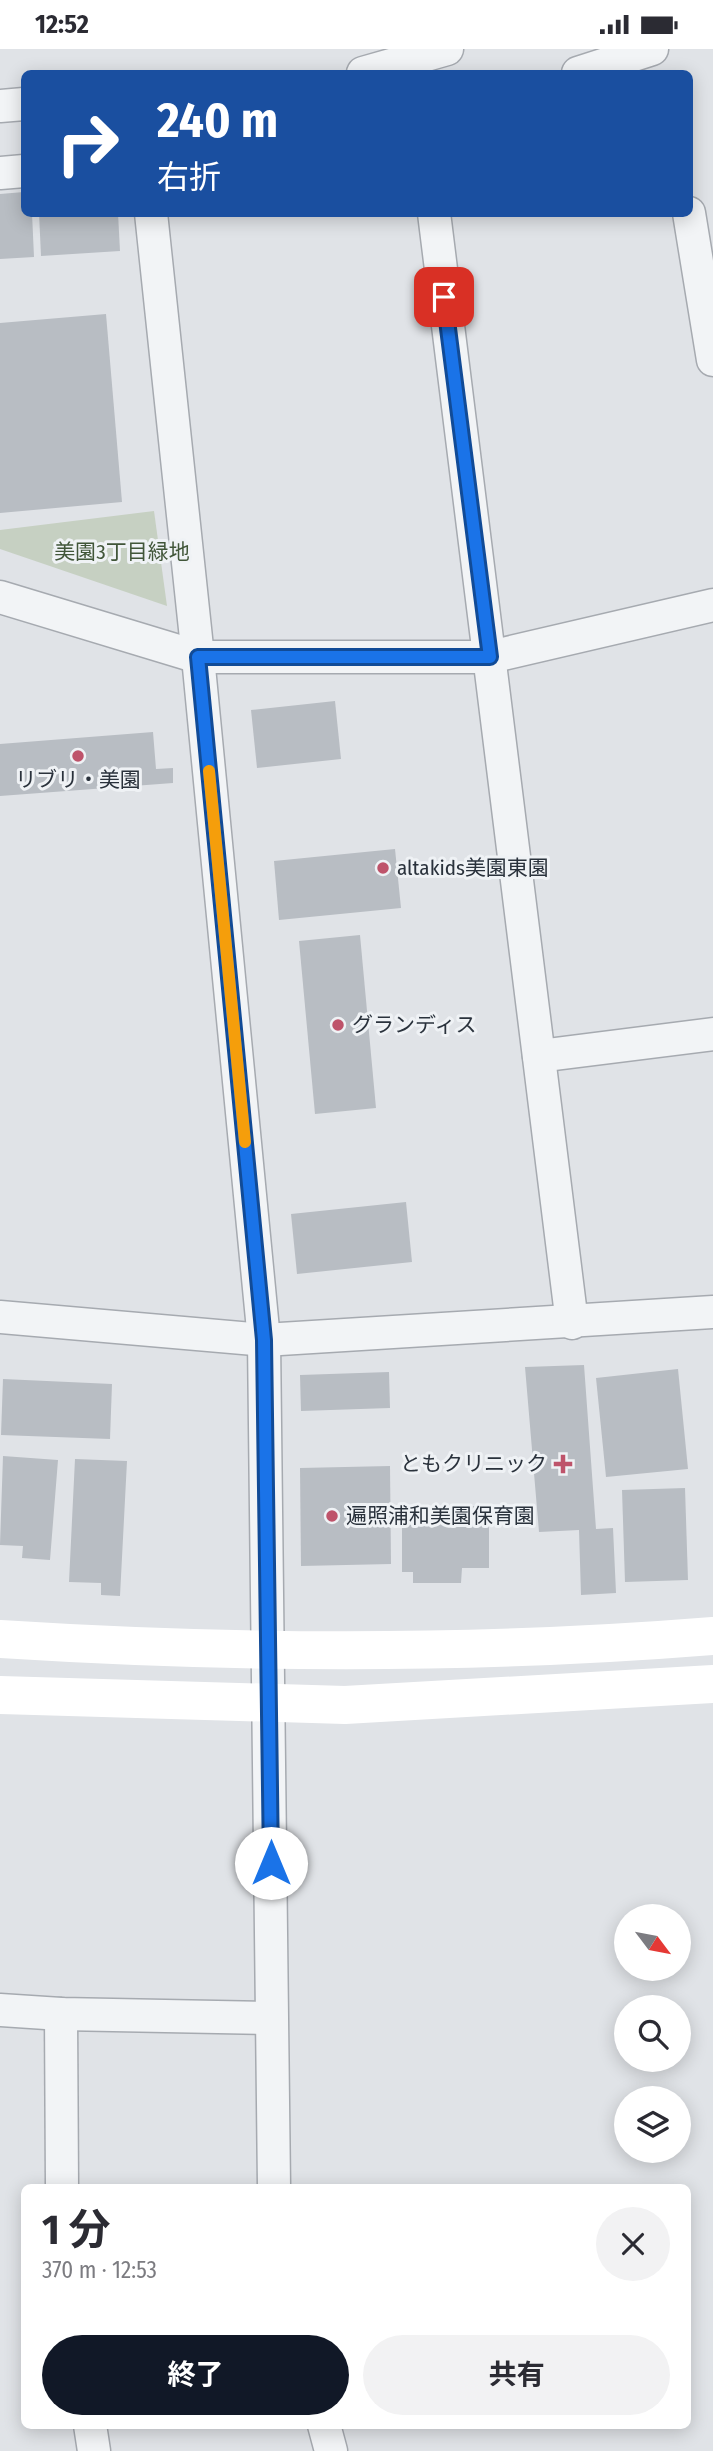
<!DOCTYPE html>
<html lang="ja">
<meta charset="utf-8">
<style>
body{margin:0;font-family:"Fira Sans Condensed","Noto Sans JP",sans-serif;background:#f2f2f3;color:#2b2b33;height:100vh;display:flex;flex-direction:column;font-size:26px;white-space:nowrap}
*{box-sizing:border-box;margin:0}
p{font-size:23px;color:#7c7c81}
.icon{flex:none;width:38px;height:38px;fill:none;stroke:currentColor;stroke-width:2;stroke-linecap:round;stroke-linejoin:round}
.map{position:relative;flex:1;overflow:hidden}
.panel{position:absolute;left:21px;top:2135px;width:670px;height:245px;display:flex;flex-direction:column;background:#fff;border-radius:10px;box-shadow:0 4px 18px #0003}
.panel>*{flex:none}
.banner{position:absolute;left:21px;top:21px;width:672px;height:147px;border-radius:10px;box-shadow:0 4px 18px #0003;background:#1a4fa0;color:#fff;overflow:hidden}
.needle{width:46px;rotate:122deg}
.controls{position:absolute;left:614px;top:1855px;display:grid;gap:14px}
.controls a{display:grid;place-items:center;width:77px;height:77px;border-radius:50%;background:#fff;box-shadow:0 4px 18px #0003;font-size:35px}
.pin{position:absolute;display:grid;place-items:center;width:60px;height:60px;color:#fff;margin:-30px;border-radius:14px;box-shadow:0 4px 10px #0006}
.me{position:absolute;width:77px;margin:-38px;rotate:0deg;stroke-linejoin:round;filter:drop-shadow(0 0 5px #0008)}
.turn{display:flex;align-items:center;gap:24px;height:147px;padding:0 21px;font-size:32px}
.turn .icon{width:91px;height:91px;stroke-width:2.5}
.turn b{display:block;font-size:49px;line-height:60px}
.round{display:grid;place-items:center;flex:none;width:74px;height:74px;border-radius:37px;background:#f2f2f3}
.summary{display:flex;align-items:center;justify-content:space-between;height:119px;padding:0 21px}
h1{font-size:42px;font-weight:700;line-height:52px}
.action{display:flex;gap:14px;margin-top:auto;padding:14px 21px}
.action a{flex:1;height:80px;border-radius:42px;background:#111827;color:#fff;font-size:28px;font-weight:700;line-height:80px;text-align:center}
.action a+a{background:#f2f2f3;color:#2b2b33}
.status{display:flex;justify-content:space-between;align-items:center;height:49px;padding:0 35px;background:#fff;direction:ltr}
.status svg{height:19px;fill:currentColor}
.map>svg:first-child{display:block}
.green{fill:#c6d0c2}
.building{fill:#b8bdc3}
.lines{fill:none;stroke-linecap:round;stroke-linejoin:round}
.street-casing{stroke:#a6aab0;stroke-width:35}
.street{stroke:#f2f4f6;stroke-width:32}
.secondary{stroke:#fff;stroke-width:38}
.route-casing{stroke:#114b97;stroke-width:18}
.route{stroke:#1a73e8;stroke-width:12}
.slow{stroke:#f59e0b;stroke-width:12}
.poi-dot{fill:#be536a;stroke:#eff2f5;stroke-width:2.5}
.labels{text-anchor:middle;stroke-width:6;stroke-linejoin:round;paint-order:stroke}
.park-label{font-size:21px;fill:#415639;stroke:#eff2f5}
.poi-label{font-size:21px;fill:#2a323c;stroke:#eff2f5;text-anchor:start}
</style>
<div class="status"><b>12:52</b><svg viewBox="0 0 49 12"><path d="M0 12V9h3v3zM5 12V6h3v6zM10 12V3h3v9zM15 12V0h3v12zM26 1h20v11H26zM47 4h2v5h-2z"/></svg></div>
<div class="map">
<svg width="713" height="2402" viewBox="0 0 713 2402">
<rect width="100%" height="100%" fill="#e0e3e7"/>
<polygon class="green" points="154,462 167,557 0,500 0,481"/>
<g class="building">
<polygon points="24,143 24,164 32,164 34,208 0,210 0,145"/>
<polygon points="39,164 118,164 120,202 41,207"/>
<polygon points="106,265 122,453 0,464 0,274"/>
<polygon points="335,652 341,710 257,719 251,661"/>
<polygon points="153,683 156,720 173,719 173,734 0,747 0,695"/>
<polygon points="395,800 401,859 279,871 274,812"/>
<polygon points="360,886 376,1059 315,1065 299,892"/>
<polygon points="406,1153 412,1213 297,1225 291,1165"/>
<polygon points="584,1316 596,1480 613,1479 616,1544 581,1546 579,1481 539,1483 525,1318"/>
<polygon points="678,1320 688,1420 606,1428 596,1329"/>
<polygon points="389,1323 390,1359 301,1362 300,1326"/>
<polygon points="3,1330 112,1335 110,1390 1,1386"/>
<polygon points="3,1407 58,1411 50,1511 22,1509 23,1497 0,1496"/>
<polygon points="75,1410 127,1412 120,1547 101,1546 101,1534 69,1533"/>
<polygon points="390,1417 391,1515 301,1517 300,1419"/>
<polygon points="685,1439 688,1531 625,1533 622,1441"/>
<polygon points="402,1457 489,1457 489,1519 462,1519 461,1534 413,1534 413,1523 402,1523"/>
</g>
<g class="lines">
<g class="street-casing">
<g id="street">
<polyline points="363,24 447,0"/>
<polyline points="578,24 652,0"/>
<polyline points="0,57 24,55"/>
<polyline points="0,124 24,122"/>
<polyline points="151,164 198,608 264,1291 274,2138"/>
<polyline points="434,164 572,1274"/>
<polyline points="689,164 713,311"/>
<polyline points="0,548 198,608 490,608 713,556"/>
<polyline points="539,1007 713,985"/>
<polyline points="0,1268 264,1291 713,1263"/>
<polyline points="0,1961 61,1965 271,1969"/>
<polyline points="61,1965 62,2138"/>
<polyline points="90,2376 94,2402"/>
<polyline points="324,2376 331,2402"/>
</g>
</g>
<use href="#street" class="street"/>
<g class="secondary">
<path d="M0 1590C236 1605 477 1606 713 1587"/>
<polyline points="0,1646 345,1656 713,1635"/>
</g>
</g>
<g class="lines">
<g class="route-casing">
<polyline id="route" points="271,1814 264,1291 198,608 490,608 444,248"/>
</g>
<use href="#route" class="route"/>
<polyline class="slow" points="209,722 245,1093"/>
</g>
<g class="poi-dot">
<circle cx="78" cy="707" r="7"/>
<circle cx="383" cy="819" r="7"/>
<circle cx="338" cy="976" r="7"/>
<path d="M559.5 1404.5h7v7h7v7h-7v7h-7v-7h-7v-7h7z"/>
<circle cx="332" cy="1467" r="7"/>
</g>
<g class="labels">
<g class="park-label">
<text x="122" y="510">美園3丁目緑地</text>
</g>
<g class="poi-label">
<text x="78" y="738" text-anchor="middle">リブリ・美園</text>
<text x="397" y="826">altakids美園東園</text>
<text x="352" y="983">グランディス</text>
<text x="547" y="1422" text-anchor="end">ともクリニック</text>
<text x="346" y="1474">遍照浦和美園保育園</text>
</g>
</g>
</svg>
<div class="controls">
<a><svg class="needle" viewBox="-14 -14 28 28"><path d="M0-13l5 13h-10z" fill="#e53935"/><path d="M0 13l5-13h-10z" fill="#7c7c81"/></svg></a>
<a><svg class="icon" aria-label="search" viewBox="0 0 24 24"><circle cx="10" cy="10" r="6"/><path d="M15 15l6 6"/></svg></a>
<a><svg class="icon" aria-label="layers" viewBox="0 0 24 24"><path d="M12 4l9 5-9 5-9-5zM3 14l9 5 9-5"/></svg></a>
</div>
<div class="pin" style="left:444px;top:248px;background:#d93025"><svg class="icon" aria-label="arrive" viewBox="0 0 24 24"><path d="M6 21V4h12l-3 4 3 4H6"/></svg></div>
<svg class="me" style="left:271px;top:1814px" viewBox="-20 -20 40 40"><circle r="19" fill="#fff"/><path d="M0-13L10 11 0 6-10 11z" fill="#1a73e8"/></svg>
<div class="banner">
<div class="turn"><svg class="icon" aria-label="right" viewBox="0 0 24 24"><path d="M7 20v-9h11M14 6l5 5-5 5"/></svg><div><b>240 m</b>右折</div></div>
</div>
<section class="panel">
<div class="summary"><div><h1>1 分</h1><p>370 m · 12:53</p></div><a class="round"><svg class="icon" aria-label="close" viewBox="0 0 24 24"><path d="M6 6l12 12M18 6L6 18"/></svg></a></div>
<div class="action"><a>終了</a><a>共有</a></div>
</section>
</div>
